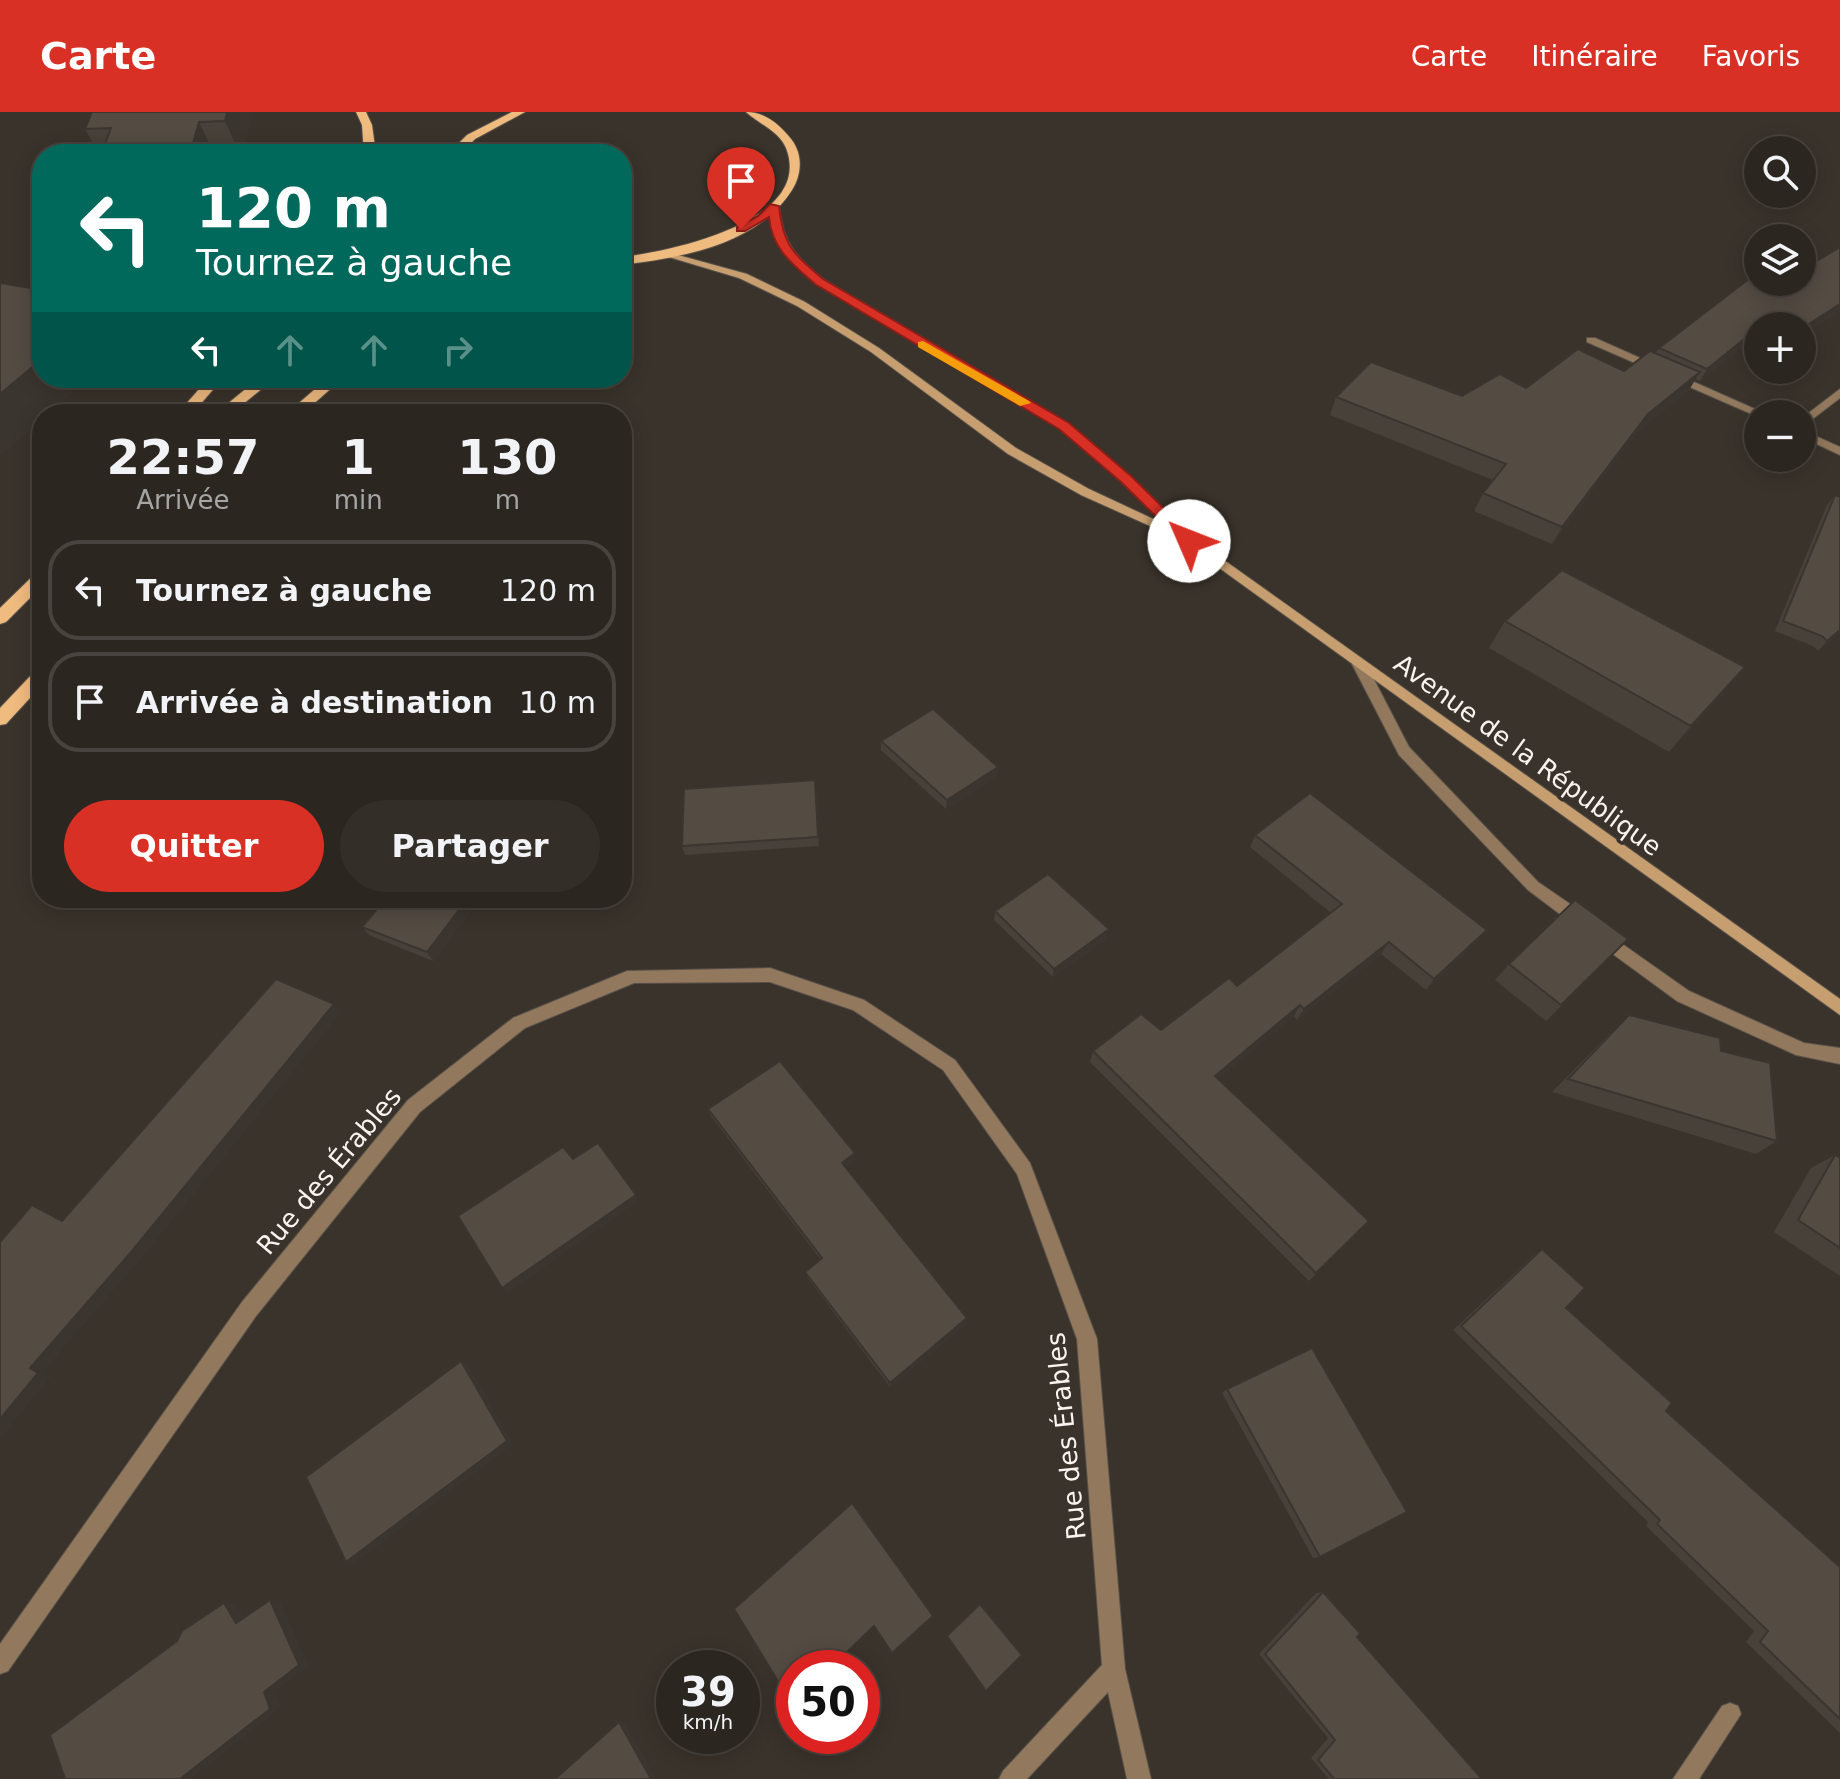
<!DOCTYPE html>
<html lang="fr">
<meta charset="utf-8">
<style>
body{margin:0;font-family:"DejaVu Sans",sans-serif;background:#342e29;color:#f1f3f6;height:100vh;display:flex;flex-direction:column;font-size:30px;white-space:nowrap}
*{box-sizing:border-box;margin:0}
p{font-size:26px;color:#a6a5a5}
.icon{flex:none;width:44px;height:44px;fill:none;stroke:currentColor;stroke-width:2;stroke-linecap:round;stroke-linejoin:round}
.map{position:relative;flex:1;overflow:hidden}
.drawer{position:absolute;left:32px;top:292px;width:600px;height:504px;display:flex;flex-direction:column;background:#2c2620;border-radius:32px;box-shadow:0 4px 20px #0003,0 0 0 2px #48433e}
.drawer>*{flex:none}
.hud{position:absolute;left:32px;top:32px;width:600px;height:244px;border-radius:32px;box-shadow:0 4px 20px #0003,0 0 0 2px #48433e;background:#00695c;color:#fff;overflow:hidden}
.fabs{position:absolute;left:1744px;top:24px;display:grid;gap:16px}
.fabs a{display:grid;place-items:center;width:72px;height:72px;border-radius:50%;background:#2c2620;box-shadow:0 4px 20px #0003,0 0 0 2px #48433e;font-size:40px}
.speed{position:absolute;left:656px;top:1538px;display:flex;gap:16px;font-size:40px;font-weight:700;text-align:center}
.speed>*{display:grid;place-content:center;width:104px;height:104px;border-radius:50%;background:#2c2620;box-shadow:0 4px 20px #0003,0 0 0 2px #48433e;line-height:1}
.speed small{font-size:20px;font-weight:400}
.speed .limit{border:12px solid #d22;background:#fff;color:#111}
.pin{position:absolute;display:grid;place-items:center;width:68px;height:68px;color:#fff;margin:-82px -34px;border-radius:50% 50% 50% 0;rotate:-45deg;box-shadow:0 0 8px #0007}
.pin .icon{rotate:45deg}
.me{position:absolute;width:88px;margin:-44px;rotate:314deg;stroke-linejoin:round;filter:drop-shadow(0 0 6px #0008)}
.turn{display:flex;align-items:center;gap:28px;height:168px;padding:0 32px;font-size:36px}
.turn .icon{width:104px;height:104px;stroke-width:2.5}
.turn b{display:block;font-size:56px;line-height:68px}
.lanes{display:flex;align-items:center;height:76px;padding:0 32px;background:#0003;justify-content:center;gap:40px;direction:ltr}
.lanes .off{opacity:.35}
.eta{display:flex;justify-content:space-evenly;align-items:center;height:136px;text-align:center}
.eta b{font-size:48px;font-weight:800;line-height:56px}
.cta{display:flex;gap:16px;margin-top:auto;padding:16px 32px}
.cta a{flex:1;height:92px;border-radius:48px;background:#d93025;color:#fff;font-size:32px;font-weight:800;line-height:92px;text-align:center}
.cta a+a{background:#342e29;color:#f1f3f6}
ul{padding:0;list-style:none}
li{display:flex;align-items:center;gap:24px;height:100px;margin:0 16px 12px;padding:0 16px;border:4px solid #48433e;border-radius:32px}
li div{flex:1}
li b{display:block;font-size:30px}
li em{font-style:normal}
header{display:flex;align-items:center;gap:48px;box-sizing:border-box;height:112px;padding:0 40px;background:#d93025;color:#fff}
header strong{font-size:38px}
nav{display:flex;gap:44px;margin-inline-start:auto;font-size:28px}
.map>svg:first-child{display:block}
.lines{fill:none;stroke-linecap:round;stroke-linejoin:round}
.service-casing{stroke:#59524a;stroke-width:2}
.minor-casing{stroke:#59524a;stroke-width:2}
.secondary-casing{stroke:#59524a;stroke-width:2}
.primary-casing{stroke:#59524a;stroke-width:2}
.service{fill:#92785c;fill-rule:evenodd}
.minor{fill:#92785c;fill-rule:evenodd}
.secondary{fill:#c79e70;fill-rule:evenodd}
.primary{fill:#f0bb7f;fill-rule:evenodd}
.wall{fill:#48413a}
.shaded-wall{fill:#3b352f}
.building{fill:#544c43;stroke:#3b352f;stroke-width:2}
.route{fill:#d93025;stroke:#8d1f18;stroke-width:2}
.slow{fill:#f59e0b}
.labels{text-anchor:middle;stroke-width:7;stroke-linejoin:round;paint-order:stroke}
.street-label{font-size:26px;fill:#f9f4ef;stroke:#3a332b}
</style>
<header>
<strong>Carte</strong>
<nav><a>Carte</a><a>Itinéraire</a><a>Favoris</a></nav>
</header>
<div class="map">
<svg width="1840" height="1667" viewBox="0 0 1840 1667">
<rect width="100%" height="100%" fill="#3a332b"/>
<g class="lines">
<g class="service-casing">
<g id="service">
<polygon points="1359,547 1366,552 1409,635 1538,770 1589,805 1591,810 1589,815 1577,815 1528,778 1399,643 1352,552"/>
<polygon points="1601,817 1689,879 1804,931 1840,936 1840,952 1796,943 1677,889 1595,829 1593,824 1595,819"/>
</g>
</g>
<g class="minor-casing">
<g id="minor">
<polygon points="1587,226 1595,226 1766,302 1756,304 1587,230"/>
<polygon points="1840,277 1840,286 1802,315 1802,306"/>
<polygon points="1802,318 1840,335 1840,343 1802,325"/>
<polygon points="770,856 864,888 955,948 1030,1051 1097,1227 1125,1557 1151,1667 1127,1667 1108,1580 1027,1667 999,1667 1003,1659 1102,1553 1077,1227 1017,1062 943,958 853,898 770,870 634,871 525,916 420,1000 256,1204 8,1559 0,1562 0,1532 242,1190 408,988 513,906 627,859"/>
<polygon points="1730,1591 1738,1594 1741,1602 1699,1667 1673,1667 1722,1594"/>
</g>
</g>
<g class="secondary-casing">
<path id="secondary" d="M771 92 779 94C783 131 795 144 823 167L1068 312 1130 364 1193 426 1840 887V903L1179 427 1081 383 1008 342 871 240 797 194 739 166 662 143 667 140 747 162 805 190 879 236 1016 336 1089 377 1164 412 1122 370 1060 316 815 171 781 138 773 120Z"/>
</g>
<g class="primary-casing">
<g id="primary">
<polygon points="356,0 366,0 372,13 376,42 364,42 362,13"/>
<polygon points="512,0 525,0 475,27 460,42 448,42 467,23"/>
<path d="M746 0C765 0 779 12 791 27 803 42 802 62 792 78 756 134 682 145 622 153V145C668 140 815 110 786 36 779 19 759 12 746 0Z"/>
<polygon points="209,266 223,266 192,302 177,302"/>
<polygon points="259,266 275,266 231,302 215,302"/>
<polygon points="328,266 343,266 302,302 286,302"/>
<polygon points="42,460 42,474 6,510 0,512 0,496 36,461"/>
<polygon points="42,556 42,573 6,612 0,613 0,596 36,558"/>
</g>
</g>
<use href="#service" class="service"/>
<use href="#minor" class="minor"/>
<use href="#secondary" class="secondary"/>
<use href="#primary" class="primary"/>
</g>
<g class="wall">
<polygon points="92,0 252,0 241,42 99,42 85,17"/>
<polygon points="1758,160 1840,199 1802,223 1802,214 1758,214 1758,222 1700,269 1695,267 1689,278 1638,319 1552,432 1474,399 1483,381 1493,368 1330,303 1336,285 1462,284 1526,276 1624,259 1656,241 1659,236"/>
<polygon points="42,266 122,266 110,277 82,271 47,302 42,302 42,306 0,343"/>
<polygon points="1835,383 1840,520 1818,539 1813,534 1775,519 1827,393"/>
<polygon points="1505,509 1723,582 1669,640 1489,536"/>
<polygon points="881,629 997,664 946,697 881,638"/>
<polygon points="816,678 819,734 685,743 682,734"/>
<polygon points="1255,723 1487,818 1478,829 1426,878 1381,842 1297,908 1294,904 1218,967 1369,1109 1309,1169 1090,950 1093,939 1161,918 1237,874 1331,801 1250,735"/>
<polygon points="386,786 480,786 433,849 369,823 362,815"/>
<polygon points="995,799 1107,826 1053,865 994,808"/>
<polygon points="1628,827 1546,909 1495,868 1509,852"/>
<polygon points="1629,903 1721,939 1777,1029 1756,1042 1552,980 1613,918"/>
<polygon points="708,997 856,1047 845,1055 967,1206 967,1211 890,1275 807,1165 805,1160 821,1148 711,1004"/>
<polygon points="1835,1043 1840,1046 1840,1164 1774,1120 1811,1056"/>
<polygon points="1542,1137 1566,1196 1666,1299 1840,1455 1840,1621 1746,1530 1754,1519 1646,1414 1648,1410 1453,1218 1534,1143"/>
<polygon points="1227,1277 1320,1445 1313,1446 1222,1281"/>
<polygon points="1323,1480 1357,1525 1482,1667 1329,1667 1311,1646 1328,1626 1259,1542 1316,1481"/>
</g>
<g class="shaded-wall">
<polygon points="227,0 252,0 241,42 240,42 225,9"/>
<polygon points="199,10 214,42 190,42"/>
<polygon points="1840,192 1840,199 1802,223 1802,218 1804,215"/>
<polygon points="1776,202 1768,214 1761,214"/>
<polygon points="1758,216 1758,222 1700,269 1707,257"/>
<polygon points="42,247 42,266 79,266 82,271 47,302 42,302 42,306 0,343 0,282"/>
<polygon points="1700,260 1689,278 1638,319 1552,432 1562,415 1648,302"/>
<polygon points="103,266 122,266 110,277"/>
<polygon points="1840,518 1840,520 1818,539 1827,529"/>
<polygon points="1745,555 1723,582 1669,640 1691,614"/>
<polygon points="998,655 997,664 946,697 947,688"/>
<polygon points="468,786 480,786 433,849 427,840"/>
<polygon points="1109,817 1107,826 1053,865 1054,857"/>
<polygon points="1487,818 1478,829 1426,878 1434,867"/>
<polygon points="1389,830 1381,842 1297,908 1304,897"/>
<polygon points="334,892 342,900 143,1145 43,1260 51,1265 0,1327 0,1307 30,1256"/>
<polygon points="1300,893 1294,904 1210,974 1215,964"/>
<polygon points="855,1041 856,1047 843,1057 842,1051"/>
<polygon points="636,1083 639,1089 508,1181 502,1176"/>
<polygon points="967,1206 967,1211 890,1275 890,1271"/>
<polygon points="461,1249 468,1253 514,1332 355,1451 346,1450"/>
<polygon points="270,1488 280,1489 309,1553 275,1580 281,1596 190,1667 180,1667 264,1580"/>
<polygon points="224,1491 236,1492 247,1511 236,1511"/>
<polygon points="624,1609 657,1667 651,1667 619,1610"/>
</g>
<g class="building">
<polygon points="92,0 227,0 225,9 199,10 190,42 101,42 111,16 85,17"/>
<polygon points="1840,135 1840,192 1804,215 1776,202 1761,214 1758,214 1758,216 1707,257 1659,236 1758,160 1758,170 1802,170 1802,158"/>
<polygon points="0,171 42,178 42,247 0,282"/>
<polygon points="1578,237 1624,259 1650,239 1700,260 1648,302 1562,415 1483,381 1506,352 1336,285 1371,250 1462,284 1500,262 1526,276"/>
<polygon points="1835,383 1840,385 1840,518 1827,529 1822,524 1783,509"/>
<polygon points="1562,458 1745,555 1691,614 1505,509"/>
<polygon points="933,597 998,655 947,688 881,629"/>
<polygon points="815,668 818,725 682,734 684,677"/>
<polygon points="1310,681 1487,818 1434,867 1389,830 1304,897 1300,893 1215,964 1369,1109 1316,1161 1093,939 1141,902 1161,918 1229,866 1237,874 1342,792 1255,723"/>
<polygon points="1048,762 1109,817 1054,857 995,799"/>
<polygon points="386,786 468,786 427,840 362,815"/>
<polygon points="1575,788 1628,827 1561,893 1509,852"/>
<polygon points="276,867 334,892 132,1139 30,1256 38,1261 0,1307 0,1130 32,1093 62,1109"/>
<polygon points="1629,903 1720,926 1721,939 1770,951 1777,1029 1568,967"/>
<polygon points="780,949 855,1041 842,1051 967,1206 890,1271 805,1160 822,1146 708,997"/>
<polygon points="598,1031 636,1083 502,1176 458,1104 563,1035 573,1047"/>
<polygon points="1835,1043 1840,1046 1840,1136 1798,1108"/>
<polygon points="1542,1137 1585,1176 1566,1196 1672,1291 1666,1299 1840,1455 1840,1607 1760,1530 1768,1519 1657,1412 1660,1408 1461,1214"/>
<polygon points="1312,1236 1407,1400 1320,1445 1227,1277"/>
<polygon points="461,1249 507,1329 346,1450 306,1365"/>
<polygon points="852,1391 933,1504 892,1541 874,1514 830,1556 794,1556 794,1590 792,1592 734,1497"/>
<polygon points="1323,1480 1360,1521 1357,1525 1482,1667 1334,1667 1318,1648 1335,1628 1265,1542"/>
<polygon points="270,1488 299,1553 264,1580 270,1597 180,1667 65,1667 50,1623 177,1529 182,1519 224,1491 236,1511"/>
<polygon points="980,1492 1022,1543 986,1579 947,1524"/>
<polygon points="619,1610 651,1667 555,1667"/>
</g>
<path class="route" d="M770 92 779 94C783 134 794 142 823 167L1069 311 1131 364 1194 426V432H1184L1121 370 1059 317 815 172C792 152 772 137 769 105L745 119H737V115L758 104Z"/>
<polygon class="slow" points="923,229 1029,289 1031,291 1020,294 918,235 918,230"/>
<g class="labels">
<g class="street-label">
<text transform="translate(1528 643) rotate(36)" y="9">Avenue de la République</text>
<text transform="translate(329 1059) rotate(-50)" y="9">Rue des Érables</text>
<text transform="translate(1066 1324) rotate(-96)" y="9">Rue des Érables</text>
</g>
</g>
</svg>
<div class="fabs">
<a><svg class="icon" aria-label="search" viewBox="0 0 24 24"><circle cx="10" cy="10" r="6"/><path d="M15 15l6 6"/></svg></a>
<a><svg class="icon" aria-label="layers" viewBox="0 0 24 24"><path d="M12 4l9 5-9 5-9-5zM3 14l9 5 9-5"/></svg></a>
<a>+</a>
<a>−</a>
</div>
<div class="speed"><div>39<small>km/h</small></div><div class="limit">50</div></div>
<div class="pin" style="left:741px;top:117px;background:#d93025"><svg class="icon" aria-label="arrive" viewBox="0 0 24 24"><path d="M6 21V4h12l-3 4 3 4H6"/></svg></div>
<svg class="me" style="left:1189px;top:429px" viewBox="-20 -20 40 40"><circle r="19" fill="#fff"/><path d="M0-13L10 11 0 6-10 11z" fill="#d93025"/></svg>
<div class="hud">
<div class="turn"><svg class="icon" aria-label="left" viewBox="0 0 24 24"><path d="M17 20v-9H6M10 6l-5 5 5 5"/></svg><div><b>120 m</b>Tournez à gauche</div></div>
<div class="lanes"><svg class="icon" aria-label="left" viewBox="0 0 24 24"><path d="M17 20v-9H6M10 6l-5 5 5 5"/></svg><svg class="icon off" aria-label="ahead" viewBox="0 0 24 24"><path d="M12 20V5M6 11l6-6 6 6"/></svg><svg class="icon off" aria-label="ahead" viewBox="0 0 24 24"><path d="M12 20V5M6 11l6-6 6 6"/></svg><svg class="icon off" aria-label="right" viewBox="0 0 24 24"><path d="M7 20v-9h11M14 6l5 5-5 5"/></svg></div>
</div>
<section class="drawer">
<div class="eta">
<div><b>22:57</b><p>Arrivée</p></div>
<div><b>1</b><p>min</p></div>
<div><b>130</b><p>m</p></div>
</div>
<ul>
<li><svg class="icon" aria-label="left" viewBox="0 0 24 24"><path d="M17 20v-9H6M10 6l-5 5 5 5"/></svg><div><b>Tournez à gauche</b></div><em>120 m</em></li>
<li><svg class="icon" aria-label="arrive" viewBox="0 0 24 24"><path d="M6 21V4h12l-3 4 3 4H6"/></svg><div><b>Arrivée à destination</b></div><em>10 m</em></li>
</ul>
<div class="cta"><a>Quitter</a><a>Partager</a></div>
</section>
</div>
